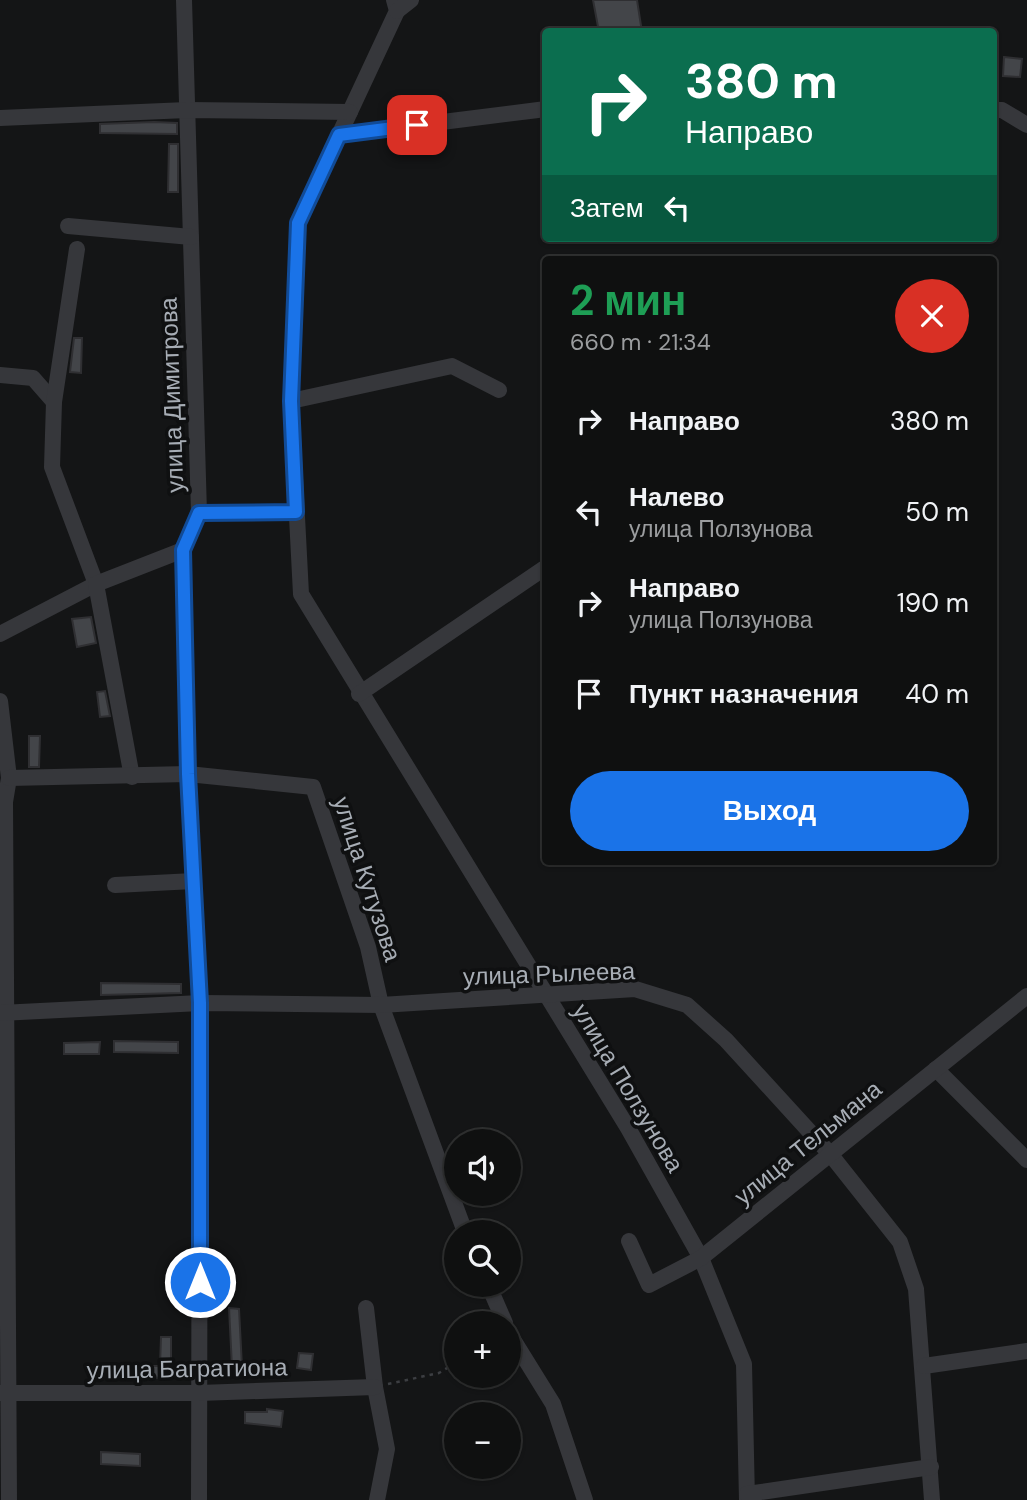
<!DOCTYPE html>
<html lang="ru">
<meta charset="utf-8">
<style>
body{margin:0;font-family:"DM Sans",sans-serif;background:#1d1e1e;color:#f1f3f6;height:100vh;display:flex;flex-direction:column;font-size:26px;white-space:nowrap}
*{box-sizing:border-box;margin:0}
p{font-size:23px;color:#9b9d9f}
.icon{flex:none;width:38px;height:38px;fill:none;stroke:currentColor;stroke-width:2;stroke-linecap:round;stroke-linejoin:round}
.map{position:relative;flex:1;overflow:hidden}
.side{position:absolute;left:542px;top:256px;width:455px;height:609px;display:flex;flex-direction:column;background:#0f1010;border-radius:7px;box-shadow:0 2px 5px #0004,0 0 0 2px #2f3030}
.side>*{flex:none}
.banner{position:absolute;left:542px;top:28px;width:455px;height:214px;border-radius:7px;box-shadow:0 2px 5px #0004,0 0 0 2px #2f3030;background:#0b6e4f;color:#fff;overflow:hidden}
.tools{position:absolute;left:444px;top:1129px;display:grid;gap:14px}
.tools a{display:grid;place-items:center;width:77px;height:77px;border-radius:50%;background:#0f1010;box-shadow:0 2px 5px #0004,0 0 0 2px #2f3030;font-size:35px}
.pin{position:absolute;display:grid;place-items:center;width:60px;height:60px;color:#fff;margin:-30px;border-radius:14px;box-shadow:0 4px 10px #0006}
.me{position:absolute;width:77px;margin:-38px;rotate:0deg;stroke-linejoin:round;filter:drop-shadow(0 0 5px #0008)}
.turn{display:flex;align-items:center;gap:24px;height:147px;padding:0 28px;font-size:32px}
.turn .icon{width:91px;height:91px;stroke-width:2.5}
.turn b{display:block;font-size:49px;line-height:60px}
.then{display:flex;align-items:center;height:66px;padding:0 28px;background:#0003;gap:14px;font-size:26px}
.round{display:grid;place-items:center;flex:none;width:74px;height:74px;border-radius:37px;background:#1d1e1e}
.overview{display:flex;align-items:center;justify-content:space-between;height:119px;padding:0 28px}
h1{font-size:42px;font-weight:700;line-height:52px;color:#1e9e55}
.cta{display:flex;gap:14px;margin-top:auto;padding:14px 28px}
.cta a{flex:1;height:80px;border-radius:42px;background:#1a73e8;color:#fff;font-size:28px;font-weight:700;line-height:80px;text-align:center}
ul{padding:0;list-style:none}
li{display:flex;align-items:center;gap:21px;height:91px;padding:0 28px}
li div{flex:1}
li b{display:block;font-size:26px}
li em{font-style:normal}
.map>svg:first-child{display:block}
.building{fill:#434549;stroke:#2f2f32;stroke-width:2}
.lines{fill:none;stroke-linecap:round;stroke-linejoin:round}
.path{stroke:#3c3e42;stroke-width:2.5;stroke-dasharray:3.5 5;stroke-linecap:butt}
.minor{stroke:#36373b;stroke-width:16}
.route-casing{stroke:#114b97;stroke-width:18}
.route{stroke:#1a73e8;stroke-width:12}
.labels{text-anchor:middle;stroke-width:7;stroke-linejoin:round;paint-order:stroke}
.street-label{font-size:24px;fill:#a7adb5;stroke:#0f1011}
</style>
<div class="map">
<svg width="1027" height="1500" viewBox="0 0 1027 1500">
<rect width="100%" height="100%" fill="#141516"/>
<g class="building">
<polygon points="593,0 637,0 642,32 599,32"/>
<polygon points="1004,57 1022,59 1020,77 1003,76"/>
<polygon points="154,122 177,123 177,134 100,133 100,124"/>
<polygon points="169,144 178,144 178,192 168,192"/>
<polygon points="74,338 82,338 81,373 70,372"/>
<polygon points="91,617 96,643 77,647 72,619"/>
<polygon points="105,691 110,716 100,717 97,692"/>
<polygon points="29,736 40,736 39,767 29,767"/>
<polygon points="101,983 181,984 181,993 101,995"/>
<polygon points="114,1041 178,1042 178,1053 114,1052"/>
<polygon points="100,1042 99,1054 64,1054 64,1043"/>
<polygon points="229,1308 239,1309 242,1367 232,1367"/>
<polygon points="161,1337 171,1337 171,1378 131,1377 131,1366 160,1366"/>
<polygon points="299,1353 313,1354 311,1370 297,1368"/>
<polygon points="267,1409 283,1411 281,1427 245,1423 245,1412 267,1412"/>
<polygon points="101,1452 140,1454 140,1466 101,1464"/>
</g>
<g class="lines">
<polyline class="path" points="388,1384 439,1373 457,1362"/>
<g class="minor">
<polyline points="184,0 199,513 183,550 188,774 200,1003 199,1500"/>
<polyline points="394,0 397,11 298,223 291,401 301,594 628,1128 701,1258 744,1364 747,1500"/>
<polyline points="397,11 411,0"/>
<polyline points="994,110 1002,110 1027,125"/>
<polyline points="0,118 187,110 350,112"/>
<polyline points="339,135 546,109"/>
<polyline points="68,226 191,237"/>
<polyline points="0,375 33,378 54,402"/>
<polyline points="291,401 452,366 499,390"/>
<polyline points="199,513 296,512"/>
<polyline points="0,634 96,584 52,467 54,402 77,249"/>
<polyline points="359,694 546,567"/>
<polyline points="0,701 9,778 5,802 9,1500"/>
<polyline points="132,777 96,584 183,550"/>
<polyline points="9,778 188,774 313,787 368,947 381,1005 465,1232"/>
<polyline points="115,885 194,881"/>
<polyline points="0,1013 200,1003 381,1005 635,989 687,1005 726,1040 831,1155 900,1242 916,1289 932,1500"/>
<polyline points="936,1069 1027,1160"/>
<polyline points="629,1241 649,1285 701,1258 1027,996"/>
<polyline points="488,1284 505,1323"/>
<polyline points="366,1308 375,1387 387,1449 377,1500"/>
<polyline points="509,1333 553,1404 585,1500"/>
<polyline points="924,1366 1027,1351"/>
<polyline points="0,1393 199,1393 375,1387"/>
<polyline points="747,1494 931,1467"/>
</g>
</g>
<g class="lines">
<g class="route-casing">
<polyline id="route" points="200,1282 200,1003 188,774 183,550 199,513 296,512 291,401 298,223 339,135 417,125"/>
</g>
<use href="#route" class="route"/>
</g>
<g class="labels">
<g class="street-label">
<text transform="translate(172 395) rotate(-92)" y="8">улица Димитрова</text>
<text transform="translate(367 879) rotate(72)" y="8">улица Кутузова</text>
<text transform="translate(549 974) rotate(-2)" y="8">улица Рылеева</text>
<text transform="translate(628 1088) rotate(59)" y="8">улица Ползунова</text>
<text transform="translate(808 1143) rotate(-39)" y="8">улица Тельмана</text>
<text transform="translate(187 1369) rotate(-1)" y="8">улица Багратиона</text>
</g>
</g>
</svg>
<div class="tools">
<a><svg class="icon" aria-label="sound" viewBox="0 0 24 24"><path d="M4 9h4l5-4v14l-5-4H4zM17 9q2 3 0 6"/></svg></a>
<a><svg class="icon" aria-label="search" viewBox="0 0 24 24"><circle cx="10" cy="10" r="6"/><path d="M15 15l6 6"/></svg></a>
<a>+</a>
<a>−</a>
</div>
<div class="pin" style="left:417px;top:125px;background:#d93025"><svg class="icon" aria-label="arrive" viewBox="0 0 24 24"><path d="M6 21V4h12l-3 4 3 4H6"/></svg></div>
<svg class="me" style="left:200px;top:1282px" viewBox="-20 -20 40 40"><circle r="17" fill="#1a73e8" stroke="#fff" stroke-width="3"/><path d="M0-11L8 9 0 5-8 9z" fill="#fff"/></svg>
<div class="banner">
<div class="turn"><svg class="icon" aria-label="right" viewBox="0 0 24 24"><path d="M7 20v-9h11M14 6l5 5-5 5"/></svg><div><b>380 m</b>Направо</div></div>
<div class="then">Затем<svg class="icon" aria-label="left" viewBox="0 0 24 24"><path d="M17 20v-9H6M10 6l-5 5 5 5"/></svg></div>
</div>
<section class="side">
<div class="overview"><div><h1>2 мин</h1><p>660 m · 21:34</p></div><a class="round" style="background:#d93025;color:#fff"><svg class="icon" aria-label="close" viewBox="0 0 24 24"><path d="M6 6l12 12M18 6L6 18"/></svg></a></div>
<ul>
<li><svg class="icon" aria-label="right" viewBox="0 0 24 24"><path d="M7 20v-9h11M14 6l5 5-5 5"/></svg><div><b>Направо</b></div><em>380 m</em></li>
<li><svg class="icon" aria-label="left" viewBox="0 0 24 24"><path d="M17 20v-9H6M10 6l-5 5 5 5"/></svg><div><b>Налево</b><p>улица Ползунова</p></div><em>50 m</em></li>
<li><svg class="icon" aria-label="right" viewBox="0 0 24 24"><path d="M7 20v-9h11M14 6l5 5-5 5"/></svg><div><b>Направо</b><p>улица Ползунова</p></div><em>190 m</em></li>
<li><svg class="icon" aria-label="arrive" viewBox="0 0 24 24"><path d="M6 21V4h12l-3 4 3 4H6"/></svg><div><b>Пункт назначения</b></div><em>40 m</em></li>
</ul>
<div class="cta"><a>Выход</a></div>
</section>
</div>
